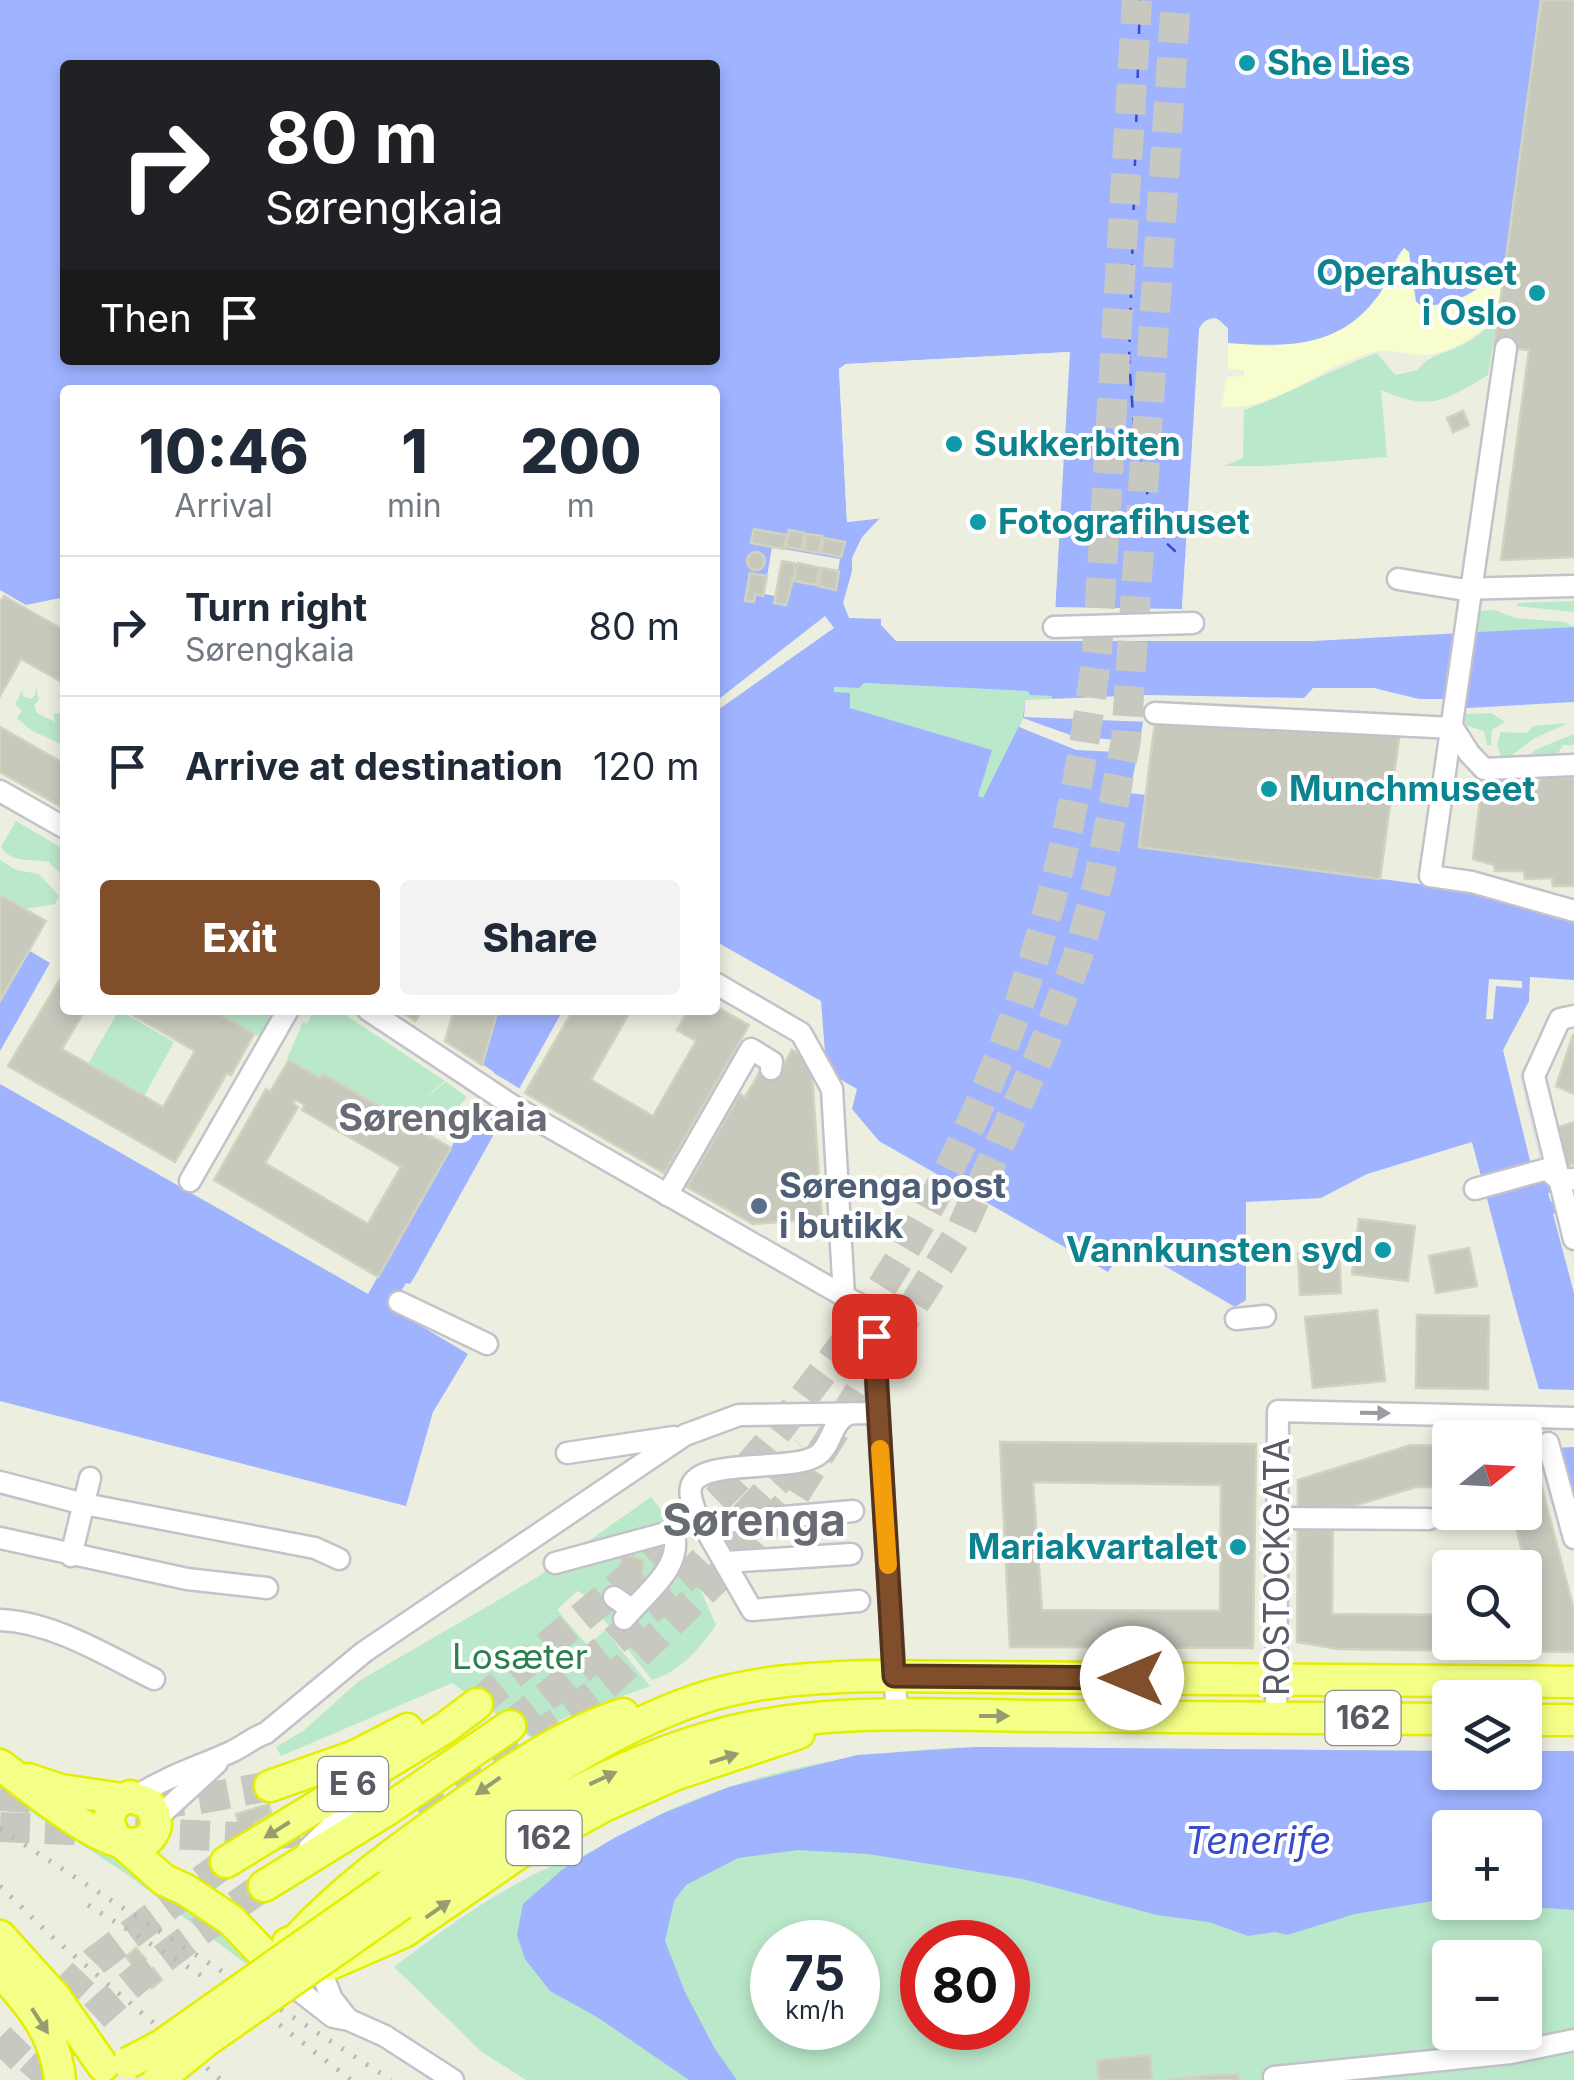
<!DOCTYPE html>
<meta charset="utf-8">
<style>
body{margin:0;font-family:Inter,sans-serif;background:#f2f2f3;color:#1f2937;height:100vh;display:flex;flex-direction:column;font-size:38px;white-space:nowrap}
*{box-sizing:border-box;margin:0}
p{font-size:32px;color:#747a83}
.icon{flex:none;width:55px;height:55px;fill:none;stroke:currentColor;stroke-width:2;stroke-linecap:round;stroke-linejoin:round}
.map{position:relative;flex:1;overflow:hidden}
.panel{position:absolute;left:60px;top:385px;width:660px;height:630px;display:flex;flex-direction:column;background:#fff;border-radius:10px;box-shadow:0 5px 15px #0003}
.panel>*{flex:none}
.hud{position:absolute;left:60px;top:60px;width:660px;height:305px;border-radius:10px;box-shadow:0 5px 15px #0003;background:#202124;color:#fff;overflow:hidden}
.needle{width:65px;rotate:72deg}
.tools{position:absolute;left:1432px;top:1420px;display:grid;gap:20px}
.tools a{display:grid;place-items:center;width:110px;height:110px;border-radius:10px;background:#fff;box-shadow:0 5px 15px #0003;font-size:50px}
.speed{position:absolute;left:750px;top:1920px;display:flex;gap:20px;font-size:50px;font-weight:700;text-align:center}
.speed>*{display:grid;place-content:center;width:130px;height:130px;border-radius:50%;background:#fff;box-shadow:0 5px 15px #0003;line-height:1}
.speed small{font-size:25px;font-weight:400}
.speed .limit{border:15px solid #d22;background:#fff;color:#111}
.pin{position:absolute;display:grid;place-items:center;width:85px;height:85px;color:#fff;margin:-42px;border-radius:20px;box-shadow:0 5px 15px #0006}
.me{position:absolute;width:110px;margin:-55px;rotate:270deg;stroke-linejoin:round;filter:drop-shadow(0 0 8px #0008)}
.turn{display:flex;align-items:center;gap:35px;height:210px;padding:0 40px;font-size:45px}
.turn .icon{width:130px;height:130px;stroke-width:2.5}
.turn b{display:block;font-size:70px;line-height:85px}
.then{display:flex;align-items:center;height:95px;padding:0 40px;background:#0003;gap:20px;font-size:38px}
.eta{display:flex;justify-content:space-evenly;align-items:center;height:170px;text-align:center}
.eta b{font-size:60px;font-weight:800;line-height:70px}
.action{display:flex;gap:20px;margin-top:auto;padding:20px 40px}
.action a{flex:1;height:115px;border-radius:10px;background:#814e2b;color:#fff;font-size:40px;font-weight:800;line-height:115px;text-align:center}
.action a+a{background:#f2f2f3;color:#1f2937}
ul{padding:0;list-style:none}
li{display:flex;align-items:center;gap:30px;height:140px;padding:0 40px;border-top:2px solid #e0e1e3}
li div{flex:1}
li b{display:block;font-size:38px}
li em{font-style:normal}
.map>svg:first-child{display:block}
.green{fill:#bae8ca;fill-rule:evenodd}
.sand{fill:#f7fdcc}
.water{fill:#9fb3ff;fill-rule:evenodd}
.pier{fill:#eceee0}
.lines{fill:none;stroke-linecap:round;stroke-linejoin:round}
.ferry{stroke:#374bcd;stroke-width:2.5;stroke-dasharray:12 10;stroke-linecap:butt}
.building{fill:#c8c9bd;stroke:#d2d3be;stroke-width:2.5;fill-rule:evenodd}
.highway-tunnel{stroke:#c7c9c1;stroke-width:30;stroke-dasharray:30 15;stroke-linecap:butt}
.minor-casing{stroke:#c3c2cb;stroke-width:25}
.highway-casing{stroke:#e4ee00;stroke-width:35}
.minor{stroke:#fff;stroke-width:20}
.highway{stroke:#f3ff86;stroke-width:30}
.rail{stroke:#b9b9ba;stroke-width:5;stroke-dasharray:2.5 12;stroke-linecap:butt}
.highway-bridge-casing{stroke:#e4ee00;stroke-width:35;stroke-linecap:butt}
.highway-bridge{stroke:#f3ff86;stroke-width:30}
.oneway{fill:#9b9ca1}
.oneway2{fill:#979c71}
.route-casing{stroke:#54331c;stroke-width:25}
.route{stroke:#814e2b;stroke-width:18}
.slow{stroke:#f59e0b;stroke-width:18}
.culture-dot{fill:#0f9aa8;stroke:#fff;stroke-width:4}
.service-dot{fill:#5c6f8a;stroke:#fff;stroke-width:4}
.labels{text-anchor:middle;stroke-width:8;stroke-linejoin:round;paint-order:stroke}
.shield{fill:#fff;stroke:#8b8c92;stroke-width:2.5}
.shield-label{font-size:32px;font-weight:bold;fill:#595a63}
.culture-label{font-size:35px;font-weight:bold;fill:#0d838f;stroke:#fff;text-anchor:start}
.service-label{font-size:35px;font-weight:bold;fill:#4e5e75;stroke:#fff;text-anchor:start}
.street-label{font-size:35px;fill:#595a63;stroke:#fff}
.park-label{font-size:35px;fill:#2b814d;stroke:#fff}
.neighbourhood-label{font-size:38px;font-weight:bold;fill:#6a6c75;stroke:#fff}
.water-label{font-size:38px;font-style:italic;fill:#374bcd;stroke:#fff}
.district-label{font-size:45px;font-weight:bold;fill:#6a6c75;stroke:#fff}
</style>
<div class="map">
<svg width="1574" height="2080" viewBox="0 0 1574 2080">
<rect width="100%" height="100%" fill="#eceee0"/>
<g class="green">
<path d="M1497 319 1488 375C1444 402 1430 411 1381 390L1387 457 1266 466H1224L1243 458 1244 410C1290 394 1331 369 1377 353L1395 375 1418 370C1429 354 1445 354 1462 345 1476 338 1486 329 1497 319Z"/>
<polygon points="1574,601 1574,612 1517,606 1518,603"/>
<polygon points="1494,610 1515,618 1565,622 1574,627 1478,633 1480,611"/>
<polygon points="863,683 1028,691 1030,695 1051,696 1054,701 1024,717 984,799 978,797 991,750 849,708 833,692 833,687 859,688"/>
<polygon points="36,687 39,700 34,705 37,713 55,722 53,714 65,713 64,746 31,730 17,718 22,711 15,704 22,691 23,696 31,699 35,695"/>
<polygon points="1491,713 1505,722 1492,730 1491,746 1487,745 1484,731 1465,725 1466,714"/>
<polygon points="1568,723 1533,739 1506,760 1502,758 1497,745 1501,732 1526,733 1534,726"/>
<polygon points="1574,734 1574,745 1563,745 1554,759 1525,758 1537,749"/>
<path d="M16 821 65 850V879L49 862C30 858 12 864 1 847Z"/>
<polygon points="0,860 16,870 39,874 59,896 55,904 25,909 0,895"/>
<polygon points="119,1010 174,1042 144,1096 88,1064"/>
<polygon points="213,1010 274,1010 264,1040"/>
<polygon points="313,1010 338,1010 445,1081 419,1102 446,1082 467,1097 445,1123 428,1112 413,1125 323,1075 320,1078 287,1059 303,1022 308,1023"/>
<path d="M651 1497 670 1521 716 1625C700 1648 680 1672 652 1680L583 1594 577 1591 557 1610 588 1646 605 1630 650 1686 564 1718 530 1737 452 1683 281 1756 276 1747 303 1731 359 1681 536 1578Z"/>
<path d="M976 1747 1450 1751V1772H1525V1751H1574V2080H526L482 2052 394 1967C440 1932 489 1896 541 1871 555 1864 570 1861 584 1855 612 1843 637 1825 665 1812 764 1767 868 1750 976 1747ZM1450 1828H1525V1902H1450ZM772 1942H858V2028H772ZM922 1942H1008V2028H922ZM1450 1958H1525V2032H1450Z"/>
<polygon points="0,1778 226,1929 259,1961 250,1967 125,1873 0,1792"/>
</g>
<path class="sand" d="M1405 247 1409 252 1415 301 1422 307C1455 303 1473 292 1492 267L1504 268 1497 319C1474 336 1451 355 1421 355 1405 355 1390 348 1374 352 1320 364 1278 412 1221 407L1227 377 1244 376V370L1228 369V343L1271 347 1379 295Z"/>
<g class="water">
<path d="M0 0H1541L1504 268 1493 267C1484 295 1448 304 1422 307L1416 301 1409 252 1404 248C1392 261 1389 281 1378 296 1339 349 1286 347 1228 343 1229 326 1217 309 1201 325L1182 609 1055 607 1069 352 846 364 839 369 847 522 880 518 862 537 852 558V571L843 603 849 618 881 619V625L896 641H1313L1574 627V702L1467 708 1445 699H1419L1374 688H1313L1304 698 1148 695 1130 793 1146 795 1140 847 1495 894 1574 916V1008L1552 1013 1520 1075 1544 1174H1548L1552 1192 1548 1193 1551 1202H1557L1574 1263V1512L1518 1316 1472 1142 1367 1174 1321 1198 1246 1202V1300L1235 1307 1127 1244 1108 1272 879 1141 852 1109 857 1089C826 1071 821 1069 814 1032L715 975V390H65V597L26 605 0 590ZM65 65H715V360H65ZM864 683 1028 691 1030 695 1051 696 1053 700H1025L1023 718 983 798 978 796 992 750 850 708V693L834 692V687L859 688Z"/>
<polygon points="30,951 50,963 0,1051 0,1001"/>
<polygon points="498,1010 563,1010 415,1276 410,1284 406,1283 391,1308 468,1354 433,1412 406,1506 0,1401 0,1084 368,1294 494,1072 482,1064"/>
<polygon points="976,1747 1450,1751 1450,1772 1525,1772 1525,1751 1574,1751 1574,1910 1473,1903 1525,1902 1525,1828 1450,1828 1450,1898 1355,1914 1287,1935 1275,1932 1248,1936 1209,1922 1157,1915 1023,1879 868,1854 798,1850 738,1858 686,1885 674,1901 665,1941 685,1992 715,2049 737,2080 689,2080 597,2017 550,1991 525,1959 517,1935 523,1904 563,1869 614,1838 664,1813 729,1787 857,1755"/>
</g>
<g class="pier">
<polygon points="1216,318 1228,328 1228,343 1226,348 1220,325 1213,323 1206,326 1187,610 1182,609 1199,328 1205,321"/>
<polygon points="1070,352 1055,612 1050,607 1065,357 844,371 851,517 881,514 885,518 847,522 839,369 846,364"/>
<polygon points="772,547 840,559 838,571 782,561 776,596 764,594"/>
<polygon points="825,616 834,628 715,712 715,702"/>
<polygon points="1148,695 1152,701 1149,722 1024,717 1025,700"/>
<polygon points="1023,718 1073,736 1139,742 1137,753 1076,750 1019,727"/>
<polygon points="715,941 821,1001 826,1065 820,1062 814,1032 715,975"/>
<polygon points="1530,977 1574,980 1574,1008 1552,1013 1520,1075 1544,1175 1534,1177 1503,1050 1529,1001"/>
<polygon points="1489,979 1522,981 1522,988 1496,986 1493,1019 1486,1019"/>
<polygon points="489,1070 522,1090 504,1121 473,1102"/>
<polygon points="1560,1213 1574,1263 1574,1293 1553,1214"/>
<polygon points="1538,1389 1574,1390 1574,1447 1557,1448"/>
</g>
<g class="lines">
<polyline class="ferry" points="1140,0 1129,359 1134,429 1152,516 1162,539 1175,551 1185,556"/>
</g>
<g class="building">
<polygon points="1541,0 1574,0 1574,557 1501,560 1529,350 1494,347"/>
<polygon points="1463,411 1469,425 1453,432 1447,418"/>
<polygon points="754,529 787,535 784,549 751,543"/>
<polygon points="789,530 805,533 802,550 786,547"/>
<polygon points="806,534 822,536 819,553 804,550"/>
<polygon points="824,538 845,542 841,557 821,553"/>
<circle cx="756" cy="561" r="9"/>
<polygon points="782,561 794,563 795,572 786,605 774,603"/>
<polygon points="798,563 820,568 816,585 794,581"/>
<polygon points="822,568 839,571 836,590 818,586"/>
<polygon points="750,573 767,576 763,596 755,594 754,602 745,601"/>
<polygon points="4,596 65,631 65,684 21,659 0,696 0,602"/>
<polygon points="1155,722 1400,731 1380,879 1139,847"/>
<polygon points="0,727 65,764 65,809 0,772"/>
<polygon points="1571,772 1574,772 1574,886 1553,886 1552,878 1525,879 1524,871 1495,871 1494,865 1473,859 1483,775 1539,783 1543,773 1569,778"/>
<polygon points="0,895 46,921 0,1001"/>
<polygon points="65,971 65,1010 85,1010 62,1049 163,1107 195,1051 124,1010 212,1010 254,1034 231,1075 227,1073 175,1162 8,1066"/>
<polygon points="715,1006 749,1025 664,1173 525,1093 573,1010 631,1010 591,1080 653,1116 696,1041 677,1030 688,1010 715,1010"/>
<polygon points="399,1010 423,1010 415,1021"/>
<polygon points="454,1010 498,1010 482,1065 445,1041"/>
<polygon points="1573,1035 1574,1035 1574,1094 1556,1086"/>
<polygon points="792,1050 811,1060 822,1219 753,1224 687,1187 740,1094 745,1097 764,1065 779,1074"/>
<path d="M289 1060 320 1078 323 1074 451 1148 378 1277 214 1180 266 1089 270 1092ZM296 1100 305 1105 302 1110 401 1167 368 1224 265 1163 298 1107 293 1104Z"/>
<polygon points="1574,1122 1574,1164 1567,1165 1559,1127"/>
<polygon points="1359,1219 1415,1226 1408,1281 1352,1274"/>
<polygon points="1469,1248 1477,1286 1436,1293 1429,1256"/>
<polygon points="1339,1252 1341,1293 1300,1295 1298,1254"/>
<polygon points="1377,1310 1385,1381 1313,1388 1305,1317"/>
<polygon points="1417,1315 1489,1316 1488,1389 1416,1388"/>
<path d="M1000 1442 1256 1444 1253 1648 1010 1647ZM1033 1482 1221 1485 1220 1611 1042 1610Z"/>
<polygon points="1411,1445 1450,1446 1450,1487 1416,1487 1333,1512 1332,1614 1450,1615 1450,1642 1525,1642 1525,1616 1539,1617 1512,1512 1525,1512 1525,1446 1531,1446 1574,1610 1574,1652 1338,1649 1297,1642 1298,1480"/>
<polygon points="629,1555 644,1560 641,1583 634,1582 633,1589 625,1588 625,1581 619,1580 622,1556"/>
<polygon points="269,1804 271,1813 241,1831 236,1814"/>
<polygon points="136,1948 146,1959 135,1968 126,1957"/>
<polygon points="153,1968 162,1980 152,1988 143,1977"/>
<polygon points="1150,2055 1152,2080 1099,2080 1097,2060"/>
<polygon points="1239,2074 1239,2080 1167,2080 1216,2075"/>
</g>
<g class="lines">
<g class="highway-tunnel">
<path d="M477 1704C558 1635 642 1571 718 1498 756 1462 788 1417 820 1376 985 1157 1065 923 1097 652L1137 0"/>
<polyline points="510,1726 611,1644 697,1567 806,1450"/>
<polyline points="0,1796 58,1800"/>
<polyline points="413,1800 492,1765 560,1721 608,1683 739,1557 792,1499 961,1230 1042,1050 1077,959 1099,879 1126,740 1176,0"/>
<polyline points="154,1803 195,1800 270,1786"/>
<polyline points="0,1827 238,1837 291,1833 351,1823"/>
<polyline points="0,2059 95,1961 226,1862"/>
<path d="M31 2080C98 2004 180 1943 264 1886"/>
</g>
<g class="minor-casing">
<g id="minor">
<polyline points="1506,348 1430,876 1472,882 1574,911"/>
<polyline points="1398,579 1459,589 1574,586"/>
<polyline points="1054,627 1193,623"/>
<polyline points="1155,713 1453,728"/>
<polyline points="1453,728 1469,753 1484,769 1574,765"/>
<polyline points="0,791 65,828"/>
<polyline points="715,983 801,1033 832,1089 844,1296"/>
<polyline points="368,1010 513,1106 858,1304 869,1314 873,1326 878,1413"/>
<polyline points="1574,1016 1560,1019 1534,1076 1574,1239"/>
<polyline points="190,1181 288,1010"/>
<polyline points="1475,1189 1547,1169 1558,1179 1574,1179"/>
<polyline points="667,1195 751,1049 772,1062 771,1069"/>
<polyline points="399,1302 487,1344"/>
<polyline points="1236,1319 1265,1316"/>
<polyline points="878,1410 897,1715"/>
<path d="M851 1413C831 1420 833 1444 818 1455 793 1473 698 1457 691 1487 689 1495 693 1503 695 1511L752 1610 859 1601"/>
<polyline points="1548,1443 1574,1538"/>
<polyline points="567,1453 674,1437"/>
<polyline points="0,1482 84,1504 315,1548 339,1559"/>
<polyline points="1276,1518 1429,1519"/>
<polyline points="703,1524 853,1511"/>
<polyline points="0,1538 187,1579 267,1588"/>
<polyline points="71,1556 90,1478"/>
<polyline points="726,1562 851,1554"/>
<path d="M555 1563 673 1531C685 1567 644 1594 624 1619"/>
<polyline points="614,1597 631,1609"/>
<path d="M0 1620C54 1622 107 1656 154 1679"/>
<polyline points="1276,1718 1278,1411 1574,1418"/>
<path d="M135 1797C165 1777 198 1767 231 1752 244 1746 252 1738 266 1733L364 1652 685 1435 739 1415 878 1413"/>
<polyline points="156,1819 217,1763"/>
<polyline points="309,1848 378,1781"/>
<polyline points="320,1969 332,1999 347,2018"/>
<polyline points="288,1982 333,2017 349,2020 385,2036 453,2080"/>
<polyline points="1274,2077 1511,2053 1574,2040"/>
</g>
</g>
<g class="highway-casing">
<g id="highway">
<polyline points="1525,1720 1574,1720"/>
<path d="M0 1765C24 1781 128 1875 153 1833 159 1823 155 1813 149 1804L130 1796 114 1804 108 1821 115 1838"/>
<polyline points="28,1779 61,1790 122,1799"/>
<polyline points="270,1786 355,1756 407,1729"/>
<polyline points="120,1841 164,1880 186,1890 231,1920 277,1968"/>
<polyline points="226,1862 445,1728 477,1704"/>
<path d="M389 1885C487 1817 584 1738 699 1699 752 1681 811 1678 866 1676L1574 1682"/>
<polyline points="264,1886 387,1810 510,1726"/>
<path d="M402 1904C498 1836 594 1771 707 1738 815 1706 929 1715 1040 1716 1176 1717 1313 1718 1450 1719"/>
<polyline points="0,1936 55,1997 103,2066"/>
<path d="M288 1943 296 1940C342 1890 394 1852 450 1813 505 1774 559 1735 623 1714"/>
<polyline points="328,1965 404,1932 522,1851 604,1806 674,1775 799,1733"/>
<path d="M0 1971C30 2004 56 2034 60 2080"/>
</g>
</g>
<use href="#minor" class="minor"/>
<use href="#highway" class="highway"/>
<g class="rail">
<polyline points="0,1829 391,2080"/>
<polyline points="0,1886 51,1936 221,2080"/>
<polyline points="88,1905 202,1976"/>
<polyline points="268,2016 351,2080"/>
</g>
<g class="highway-bridge-casing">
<g id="highway-bridge">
<polyline points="128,2063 162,2045 389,1885"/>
<polyline points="158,2080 206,2041 402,1904"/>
</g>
</g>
<use href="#highway-bridge" class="highway-bridge"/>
</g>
<defs><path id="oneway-solid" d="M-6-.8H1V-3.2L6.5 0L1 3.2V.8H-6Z" transform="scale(2.5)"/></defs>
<use class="oneway" href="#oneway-solid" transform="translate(1375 1413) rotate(1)"/>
<g class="oneway2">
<use href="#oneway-solid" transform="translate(994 1716)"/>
<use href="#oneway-solid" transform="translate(724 1758) rotate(-18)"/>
<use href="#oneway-solid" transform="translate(603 1778) rotate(-25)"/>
<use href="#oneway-solid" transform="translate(488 1786) rotate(145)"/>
<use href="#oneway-solid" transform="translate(277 1830) rotate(148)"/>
<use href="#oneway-solid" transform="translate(438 1909) rotate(-35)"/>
<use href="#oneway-solid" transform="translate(40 2021) rotate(57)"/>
</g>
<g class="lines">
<g class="route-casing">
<polyline id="route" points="874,1336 894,1676 1132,1678"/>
</g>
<use href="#route" class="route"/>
<polyline class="slow" points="880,1449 888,1565"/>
</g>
<g class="culture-dot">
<circle cx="1247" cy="63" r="10"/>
<circle cx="1537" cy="293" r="10"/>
<circle cx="954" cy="444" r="10"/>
<circle cx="978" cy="522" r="10"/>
<circle cx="1269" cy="789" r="10"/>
<circle cx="1383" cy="1250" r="10"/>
<circle cx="1238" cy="1547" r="10"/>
</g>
<circle class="service-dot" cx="759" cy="1206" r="10"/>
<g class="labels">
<g class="shield">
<rect x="1325.5" y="1691" width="75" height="54" rx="8"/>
<rect x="318" y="1757" width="70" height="54" rx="8"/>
<rect x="506.5" y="1811" width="75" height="54" rx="8"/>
</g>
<g class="shield-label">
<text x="1363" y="1729">162</text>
<text x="353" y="1795">E 6</text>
<text x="544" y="1849">162</text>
</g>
<g class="culture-label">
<text x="1267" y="75">She Lies</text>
<text x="1517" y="285" text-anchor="end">Operahuset<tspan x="1517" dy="40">i Oslo</tspan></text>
<text x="974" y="456">Sukkerbiten</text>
<text x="998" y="534">Fotografihuset</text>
<text x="1289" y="801">Munchmuseet</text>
<text x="1363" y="1262" text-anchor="end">Vannkunsten syd</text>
<text x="1218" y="1559" text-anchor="end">Mariakvartalet</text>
</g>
<g class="service-label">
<text x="779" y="1198">Sørenga post<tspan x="779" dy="40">i butikk</tspan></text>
</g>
<g class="street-label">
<text transform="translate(1277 1567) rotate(-90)" y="12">ROSTOCKGATA</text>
</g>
<g class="park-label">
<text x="520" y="1669">Losæter</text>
</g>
<g class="neighbourhood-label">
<text x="443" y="1131">Sørengkaia</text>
</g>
<g class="water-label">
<text x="1258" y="1854">Tenerife</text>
</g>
<g class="district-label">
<text x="754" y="1536">Sørenga</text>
</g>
</g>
</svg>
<div class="tools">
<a><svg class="needle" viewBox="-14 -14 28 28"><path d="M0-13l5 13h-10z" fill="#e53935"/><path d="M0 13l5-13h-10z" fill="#747a83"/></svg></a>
<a><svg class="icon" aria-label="search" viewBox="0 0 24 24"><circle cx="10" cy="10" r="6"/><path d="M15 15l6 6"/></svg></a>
<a><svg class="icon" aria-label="layers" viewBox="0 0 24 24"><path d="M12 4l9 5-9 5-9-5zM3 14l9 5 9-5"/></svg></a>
<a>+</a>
<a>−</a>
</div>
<div class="speed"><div>75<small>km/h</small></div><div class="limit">80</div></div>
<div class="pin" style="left:874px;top:1336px;background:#d93025"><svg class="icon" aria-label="arrive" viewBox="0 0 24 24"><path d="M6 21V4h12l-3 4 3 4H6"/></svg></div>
<svg class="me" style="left:1132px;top:1678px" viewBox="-20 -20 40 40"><circle r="19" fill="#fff"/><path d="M0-13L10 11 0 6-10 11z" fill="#814e2b"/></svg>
<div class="hud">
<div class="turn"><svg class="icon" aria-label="right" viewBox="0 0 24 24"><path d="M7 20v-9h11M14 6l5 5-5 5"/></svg><div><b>80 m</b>Sørengkaia</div></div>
<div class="then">Then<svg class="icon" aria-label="arrive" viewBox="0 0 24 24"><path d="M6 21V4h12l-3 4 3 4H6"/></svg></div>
</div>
<section class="panel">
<div class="eta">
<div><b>10:46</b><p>Arrival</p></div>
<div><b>1</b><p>min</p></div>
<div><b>200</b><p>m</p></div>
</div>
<ul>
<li><svg class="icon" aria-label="right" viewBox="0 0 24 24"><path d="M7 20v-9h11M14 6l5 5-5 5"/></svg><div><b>Turn right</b><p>Sørengkaia</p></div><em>80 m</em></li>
<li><svg class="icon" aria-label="arrive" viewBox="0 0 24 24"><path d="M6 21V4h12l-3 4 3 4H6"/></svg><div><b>Arrive at destination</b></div><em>120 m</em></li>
</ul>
<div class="action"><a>Exit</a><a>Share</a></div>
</section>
</div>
